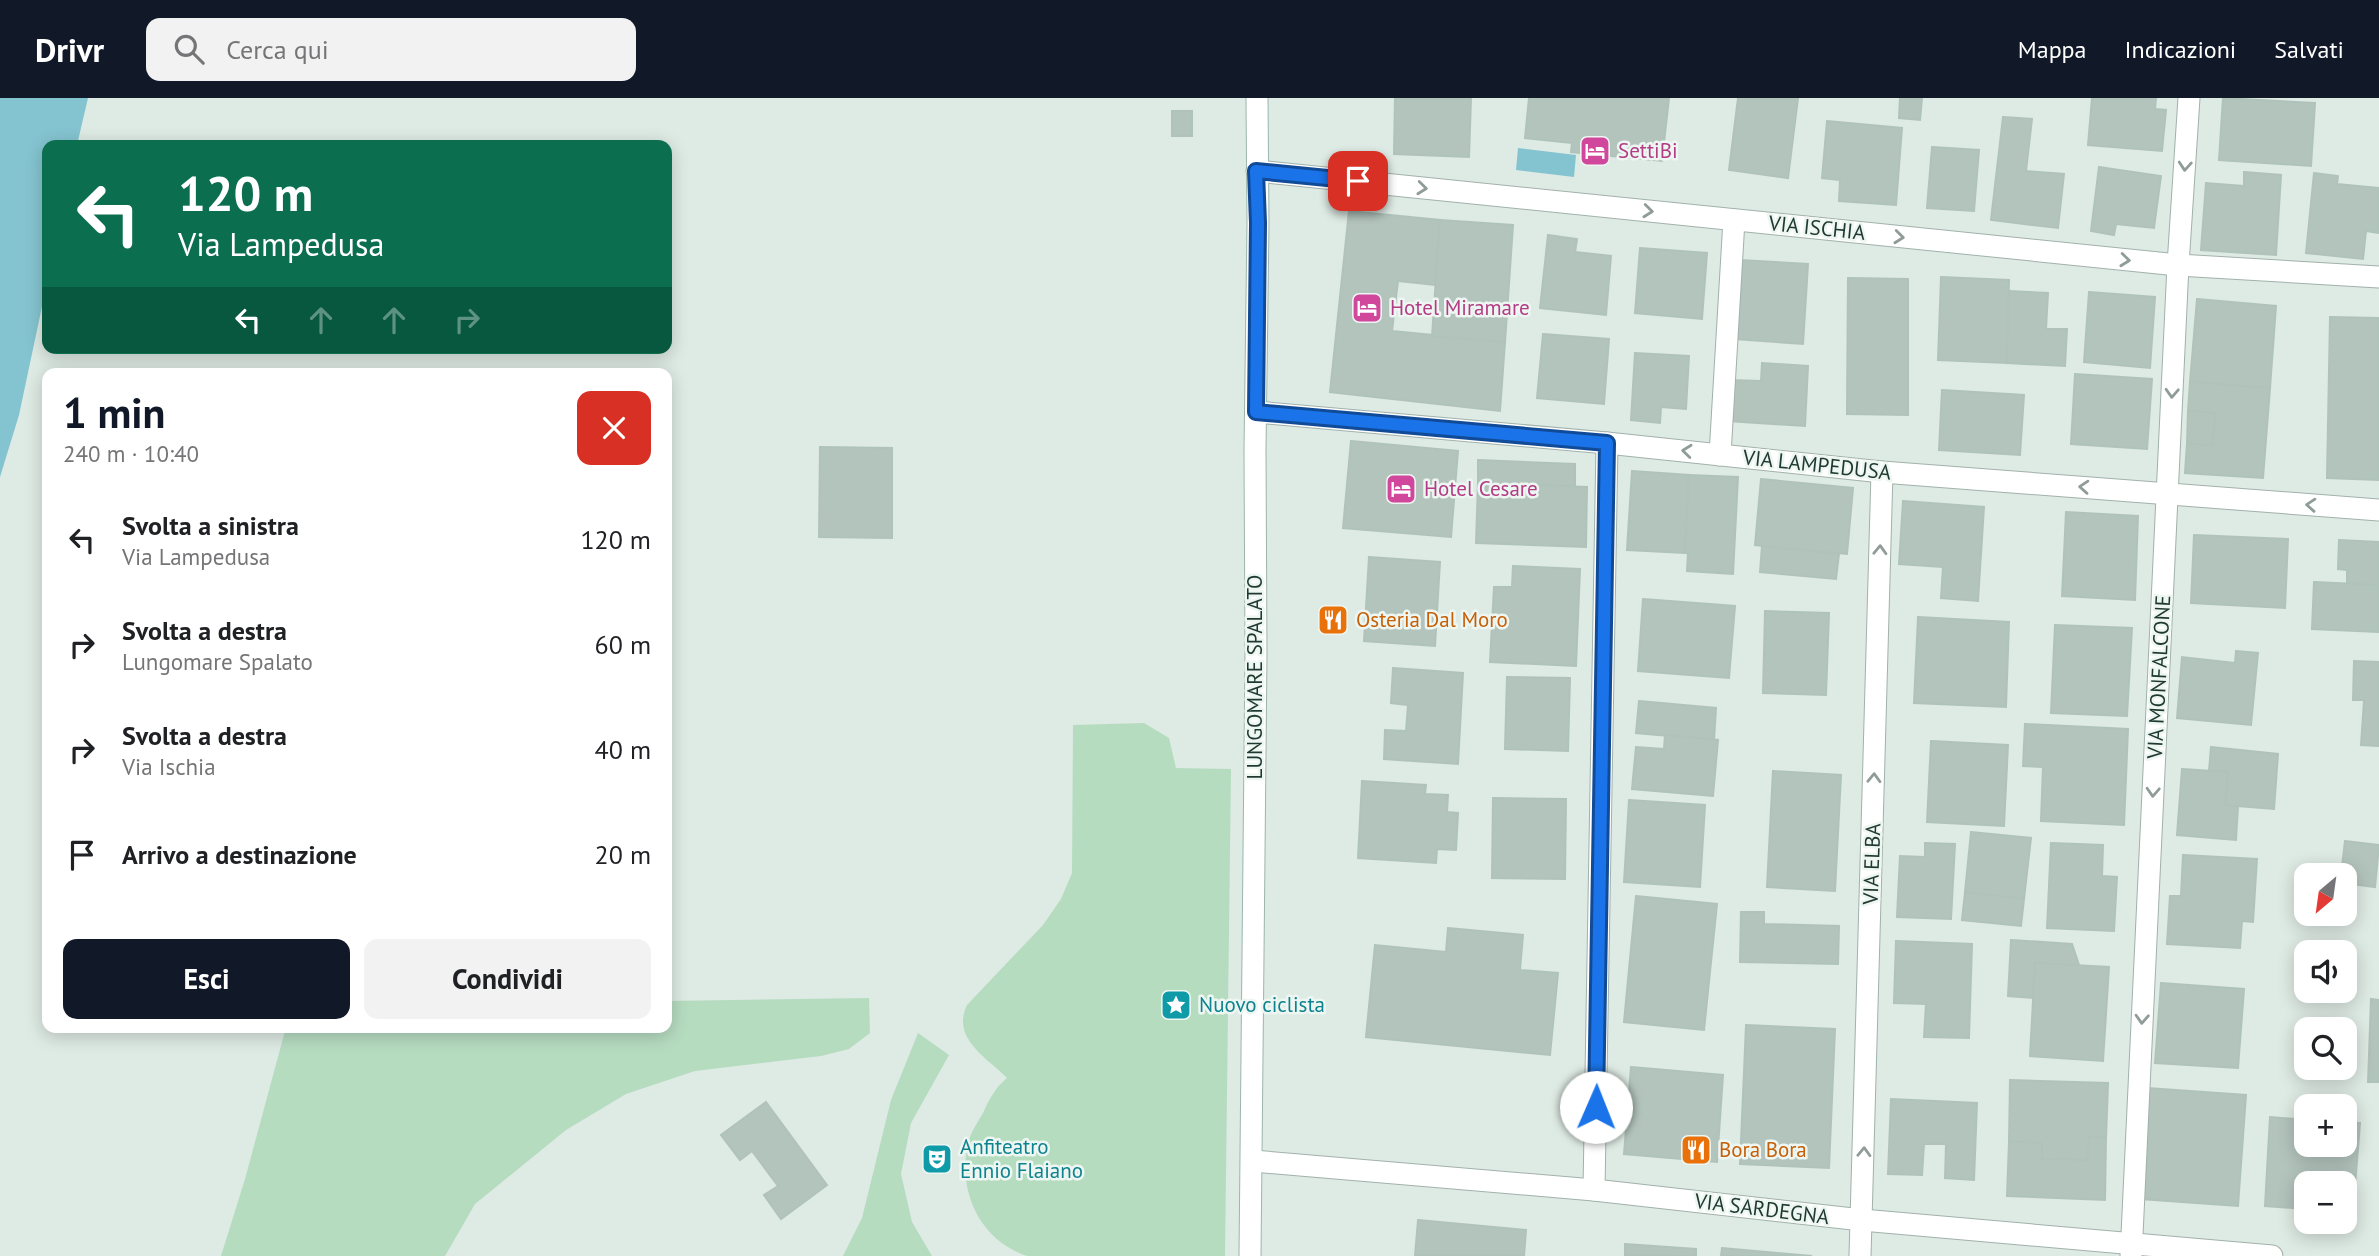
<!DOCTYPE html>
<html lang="it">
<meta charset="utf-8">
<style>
body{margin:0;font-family:"PT Sans",sans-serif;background:#f2f2f2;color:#202124;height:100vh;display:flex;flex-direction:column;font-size:26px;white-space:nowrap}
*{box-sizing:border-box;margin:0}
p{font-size:23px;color:#757577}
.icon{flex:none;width:38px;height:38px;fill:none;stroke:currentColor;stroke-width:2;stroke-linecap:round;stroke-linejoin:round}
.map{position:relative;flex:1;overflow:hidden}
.drawer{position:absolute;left:42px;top:270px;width:630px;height:665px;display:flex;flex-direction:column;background:#fff;border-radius:14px;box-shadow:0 4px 18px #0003}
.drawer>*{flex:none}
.banner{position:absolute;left:42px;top:42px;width:630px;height:214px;border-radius:14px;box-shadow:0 4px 18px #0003;background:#0b6e4f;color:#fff;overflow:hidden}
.needle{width:46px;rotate:209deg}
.controls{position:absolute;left:2294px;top:765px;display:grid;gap:14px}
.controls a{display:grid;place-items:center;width:63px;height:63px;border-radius:14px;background:#fff;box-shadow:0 4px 18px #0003;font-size:35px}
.pin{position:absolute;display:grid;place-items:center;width:60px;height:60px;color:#fff;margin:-30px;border-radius:14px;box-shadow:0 4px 10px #0006}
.me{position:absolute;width:77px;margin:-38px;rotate:1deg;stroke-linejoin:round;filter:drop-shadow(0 0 5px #0008)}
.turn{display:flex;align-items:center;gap:24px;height:147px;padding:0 21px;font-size:32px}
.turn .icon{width:91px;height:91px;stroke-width:2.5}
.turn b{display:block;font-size:49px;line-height:60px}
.lanes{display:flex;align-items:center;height:66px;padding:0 21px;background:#0003;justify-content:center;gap:35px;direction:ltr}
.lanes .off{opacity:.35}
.round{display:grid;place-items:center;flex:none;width:74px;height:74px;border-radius:14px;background:#f2f2f2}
.summary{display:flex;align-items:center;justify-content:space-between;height:119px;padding:0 21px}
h1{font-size:42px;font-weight:700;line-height:52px;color:#111827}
.primary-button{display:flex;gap:14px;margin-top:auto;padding:14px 21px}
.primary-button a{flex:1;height:80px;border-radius:14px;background:#111827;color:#fff;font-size:28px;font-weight:700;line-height:80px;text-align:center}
.primary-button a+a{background:#f2f2f2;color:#202124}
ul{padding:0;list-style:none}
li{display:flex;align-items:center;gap:21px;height:105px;padding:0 21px}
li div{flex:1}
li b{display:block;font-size:26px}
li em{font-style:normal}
header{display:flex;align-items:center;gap:42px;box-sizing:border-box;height:98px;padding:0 35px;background:#111827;color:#fff}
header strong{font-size:33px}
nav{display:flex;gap:38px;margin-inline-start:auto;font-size:24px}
.search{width:490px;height:63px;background:#f2f2f2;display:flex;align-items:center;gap:18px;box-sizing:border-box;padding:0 24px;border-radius:14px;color:#757577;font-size:26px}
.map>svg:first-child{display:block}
.green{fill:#b6dcc0}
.water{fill:#84c4d0}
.building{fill:#b3c4bd;stroke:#b0c3bb;stroke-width:2}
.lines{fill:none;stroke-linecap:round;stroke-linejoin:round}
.street-casing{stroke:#a1b1ab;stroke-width:23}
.secondary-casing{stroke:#9db5ad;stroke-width:23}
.street{stroke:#fff;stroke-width:21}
.secondary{stroke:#fff;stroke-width:21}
.oneway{stroke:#8f9c98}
.route-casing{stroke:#114b97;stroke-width:18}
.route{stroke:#1a73e8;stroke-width:12}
.labels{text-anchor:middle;stroke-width:5;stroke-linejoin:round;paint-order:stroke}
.hotel-label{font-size:21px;fill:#b23c85;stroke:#eef6f2;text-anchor:start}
.street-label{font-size:21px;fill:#1f3932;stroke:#eef6f2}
.food-label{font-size:21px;fill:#c56008;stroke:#eef6f2;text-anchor:start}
.culture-label{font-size:21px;fill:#0d838f;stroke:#eef6f2;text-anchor:start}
</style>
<header>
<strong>Drivr</strong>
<div class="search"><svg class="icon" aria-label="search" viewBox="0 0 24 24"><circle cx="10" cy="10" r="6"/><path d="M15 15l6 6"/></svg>Cerca qui</div>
<nav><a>Mappa</a><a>Indicazioni</a><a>Salvati</a></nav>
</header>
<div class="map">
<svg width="2379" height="1158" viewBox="0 0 2379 1158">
<rect width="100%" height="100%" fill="#deeae4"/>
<g class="green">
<path d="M1144 625 1169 640 1176 670 1231 671 1225 1158H1027C977 1141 955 1088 970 1039 973 1031 979 1022 983 1015 990 1000 995 990 1007 980 986 959 951 940 967 907L1043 827 1061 801 1072 775 1073 627Z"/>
<polygon points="869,900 870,935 849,951 821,958 695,973 626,996 566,1032 475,1106 445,1158 221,1158 245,1081 286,929 667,929 667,903"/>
<polygon points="918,935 949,957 911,1025 901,1076 912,1124 932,1158 843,1158 862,1120 891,1002"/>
</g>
<g class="water">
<polygon points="0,0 88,0 77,47 47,47 47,185 19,317 0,379"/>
<polygon points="1518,50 1576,57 1574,79 1516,72"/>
</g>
<g class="building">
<polygon points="1395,0 1471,0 1469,59 1394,56"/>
<polygon points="1529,0 1669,0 1662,63 1571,54 1572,45 1525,40"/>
<polygon points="1738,0 1798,0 1788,80 1729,72"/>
<polygon points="1900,0 1922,0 1920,22 1899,20"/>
<polygon points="2092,0 2156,0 2155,11 2166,12 2162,53 2088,47"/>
<polygon points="2223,0 2315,5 2311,68 2219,62"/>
<rect x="1172" y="13" width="20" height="25"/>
<polygon points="2003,19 2032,21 2026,73 2064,76 2058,130 1991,122"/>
<polygon points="1827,23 1902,30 1896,107 1839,103 1840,82 1822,80"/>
<polygon points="1932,49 1979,52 1974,113 1927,110"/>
<polygon points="2099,69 2161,78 2154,130 2116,126 2114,137 2091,133"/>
<polygon points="2244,74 2281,77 2276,157 2201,152 2206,85 2244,88"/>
<polygon points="2314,75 2338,78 2337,86 2379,90 2379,135 2366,133 2363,161 2306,155"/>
<polygon points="1349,113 1440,122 1435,187 1398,183 1392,233 1505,244 1500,313 1330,294"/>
<polygon points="1440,122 1513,127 1505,244 1432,238"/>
<polygon points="1548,137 1577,141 1575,154 1611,158 1606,217 1540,210"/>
<polygon points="1640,150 1707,155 1702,221 1635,215"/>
<polygon points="1740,162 1808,166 1803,246 1735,241"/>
<polygon points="1941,179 2009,182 2007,265 1938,262"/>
<polygon points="1848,180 1908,181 1908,317 1847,316"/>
<polygon points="2009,193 2048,195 2046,231 2067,231 2065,268 2007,265"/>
<polygon points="2089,194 2155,199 2150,270 2084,264"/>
<polygon points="2197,201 2276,208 2270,290 2190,284"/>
<polygon points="2330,219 2379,220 2379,382 2327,380"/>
<polygon points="1543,236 1609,241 1604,306 1537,300"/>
<polygon points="1635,255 1689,258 1686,311 1661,309 1660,325 1631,322"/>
<polygon points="1762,265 1808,268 1805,328 1728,323 1730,282 1761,283"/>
<polygon points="2075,276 2152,281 2147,351 2071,346"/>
<polygon points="2190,284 2270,290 2263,380 2185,375 2187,345 2212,347 2215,315 2188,313"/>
<polygon points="1942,292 2024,297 2020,357 1939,352"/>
<polygon points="2188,313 2215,315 2212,347 2187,345"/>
<polygon points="1351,343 1458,353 1451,439 1343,430"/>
<polygon points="820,349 892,350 892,440 819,439"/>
<polygon points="1478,362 1575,366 1575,388 1478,385"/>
<polygon points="1632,373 1689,377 1685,455 1627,452"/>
<polygon points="1689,377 1738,379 1733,476 1687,473 1688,455 1685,455"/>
<polygon points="1761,381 1853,390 1847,456 1755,447"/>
<polygon points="1478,385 1587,389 1586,449 1476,445"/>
<polygon points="1903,403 1984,409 1978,503 1941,500 1943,469 1899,466"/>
<polygon points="2066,414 2138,418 2135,502 2062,498"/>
<polygon points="2194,437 2288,441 2285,510 2191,505"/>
<polygon points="2339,442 2379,444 2379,487 2347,486 2347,472 2338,471"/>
<polygon points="1762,448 1839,456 1836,481 1760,474"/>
<polygon points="1369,459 1440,464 1435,548 1364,543"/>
<polygon points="1513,468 1580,471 1576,568 1490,564 1494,489 1512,489"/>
<polygon points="2314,484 2379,487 2379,534 2312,531"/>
<polygon points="1643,501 1735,508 1729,580 1638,573"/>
<polygon points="1765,513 1829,515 1826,597 1763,595"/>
<polygon points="1918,519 2009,524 2006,609 1914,605"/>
<polygon points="2055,527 2132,530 2127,618 2051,615"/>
<polygon points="2236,553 2258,555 2251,627 2177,620 2182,559 2235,565"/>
<polygon points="2354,563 2379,564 2379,648 2361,647 2364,602 2353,602"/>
<polygon points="1393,570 1463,575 1458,666 1384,661 1385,632 1406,633 1408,607 1391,605"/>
<polygon points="1507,579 1570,580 1568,653 1505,651"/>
<polygon points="1639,603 1716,610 1714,642 1636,635"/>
<polygon points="2025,626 2128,631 2124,727 2041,723 2043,669 2023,668"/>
<polygon points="1665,637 1718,642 1713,698 1632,691 1636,649 1664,651"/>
<polygon points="1931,643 2008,647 2004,728 1927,724"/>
<polygon points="2211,649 2278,656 2274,711 2225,707 2228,674 2209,673"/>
<polygon points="2182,671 2228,674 2225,707 2238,708 2236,742 2177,737"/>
<polygon points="1773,673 1841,677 1835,793 1767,789"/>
<polygon points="1362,683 1426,687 1425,696 1448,697 1447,714 1458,715 1456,752 1437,751 1436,765 1358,760"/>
<polygon points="1493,700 1566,701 1565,781 1492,780"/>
<polygon points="1629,702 1705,707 1700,789 1624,784"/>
<polygon points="1971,734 2031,740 2024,801 1965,794"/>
<polygon points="2345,743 2379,747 2375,789 2345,785 2345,777 2341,777"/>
<polygon points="1925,745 1955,746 1951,821 1897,819 1900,758 1925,759"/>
<polygon points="2051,745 2103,747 2102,778 2117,779 2114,833 2047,830"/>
<polygon points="2183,757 2257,761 2253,824 2242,823 2240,850 2167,846 2170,798 2181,798"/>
<polygon points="1965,794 2024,801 2021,828 1962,822"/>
<polygon points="1636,798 1717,806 1704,932 1624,924"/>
<polygon points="1741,814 1764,814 1764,826 1839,828 1838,866 1740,864"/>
<polygon points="1448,830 1523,837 1520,872 1558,875 1550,957 1366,939 1375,847 1446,854"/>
<polygon points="2011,842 2072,846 2079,867 2035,865 2033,900 2008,898"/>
<polygon points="1896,843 1972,846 1969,940 1924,939 1926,906 1894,905"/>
<polygon points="2035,865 2109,869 2103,963 2030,958"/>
<polygon points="2161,885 2244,891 2238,970 2155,965"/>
<polygon points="2371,901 2379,902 2379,984 2368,984"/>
<polygon points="1746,927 1835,931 1829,1070 1740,1066"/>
<polygon points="1631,969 1723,977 1717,1064 1624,1056"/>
<polygon points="2010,982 2108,985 2106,1040 2089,1039 2088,1062 2042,1061 2042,1045 2009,1044"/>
<polygon points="2147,990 2246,997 2238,1108 2140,1101"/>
<polygon points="1891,1001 1977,1005 1974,1082 1945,1080 1946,1046 1924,1046 1922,1077 1888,1076"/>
<polygon points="766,1004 827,1087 781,1121 764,1097 778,1088 752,1053 740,1062 721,1037"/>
<polygon points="2270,1019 2306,1022 2306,1046 2345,1046 2345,1024 2360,1025 2353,1114 2345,1114 2345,1085 2306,1085 2306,1111 2265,1108"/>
<polygon points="2089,1039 2106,1040 2105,1102 2007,1098 2009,1044 2042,1045 2042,1061 2088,1062"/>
<polygon points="1418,1122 1526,1132 1524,1158 1415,1158"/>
<polygon points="1625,1146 1696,1151 1696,1158 1625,1158"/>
<polygon points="1722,1150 1812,1158 1721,1158"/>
</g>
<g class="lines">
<g class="street-casing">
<g id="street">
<polyline points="1257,73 2178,167 2379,179"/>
<polyline points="1256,314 1607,345 1882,374 2379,412"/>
<polyline points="1720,357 1734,122"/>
<polyline points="1253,1063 1594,1092 1862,1122 2272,1158"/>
<polyline points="1594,1092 1607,345"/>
<polyline points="1860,1158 1882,374"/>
<polyline points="2131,1158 2178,167 2189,0"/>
</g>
</g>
<g class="secondary-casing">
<polyline id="secondary" points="1250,1158 1256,555 1255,352 1258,125 1257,0"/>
</g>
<use href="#street" class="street"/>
<use href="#secondary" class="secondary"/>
</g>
<defs><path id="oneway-chevron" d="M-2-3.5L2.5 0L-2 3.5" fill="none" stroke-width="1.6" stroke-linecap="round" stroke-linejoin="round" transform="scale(1.75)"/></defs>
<g class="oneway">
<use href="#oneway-chevron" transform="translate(2185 68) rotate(94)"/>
<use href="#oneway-chevron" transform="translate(1422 90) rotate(6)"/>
<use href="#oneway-chevron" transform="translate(1648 113) rotate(6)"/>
<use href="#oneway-chevron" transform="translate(1899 139) rotate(6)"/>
<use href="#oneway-chevron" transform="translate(2125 162) rotate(6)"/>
<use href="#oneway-chevron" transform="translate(2172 295) rotate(93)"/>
<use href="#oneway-chevron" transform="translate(1687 353) rotate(-174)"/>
<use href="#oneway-chevron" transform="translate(2084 389) rotate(-176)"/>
<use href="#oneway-chevron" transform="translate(2311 407) rotate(-176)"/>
<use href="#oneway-chevron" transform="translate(1880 452) rotate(-88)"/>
<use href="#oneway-chevron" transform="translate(1874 680) rotate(-88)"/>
<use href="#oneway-chevron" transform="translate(2153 694) rotate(93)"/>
<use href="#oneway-chevron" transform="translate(2142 921) rotate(93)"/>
<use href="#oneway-chevron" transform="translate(1864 1054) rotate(-88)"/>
</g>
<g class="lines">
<g class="route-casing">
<polyline id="route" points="1358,83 1256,73 1258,125 1256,314 1607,345 1596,1009"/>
</g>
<use href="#route" class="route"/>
</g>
<defs>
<g id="hotel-square" transform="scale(1.575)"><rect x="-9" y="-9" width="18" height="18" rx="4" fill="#d1479c" stroke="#eef6f2"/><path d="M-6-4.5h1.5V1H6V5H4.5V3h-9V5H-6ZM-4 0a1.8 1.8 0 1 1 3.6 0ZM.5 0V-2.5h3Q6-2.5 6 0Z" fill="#fff"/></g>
<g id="restaurant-square" transform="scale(1.575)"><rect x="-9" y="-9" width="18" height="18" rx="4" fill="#e8710a" stroke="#eef6f2"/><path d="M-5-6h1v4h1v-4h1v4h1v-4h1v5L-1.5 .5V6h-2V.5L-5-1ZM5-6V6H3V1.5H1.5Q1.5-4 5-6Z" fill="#fff"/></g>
<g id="sight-square" transform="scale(1.575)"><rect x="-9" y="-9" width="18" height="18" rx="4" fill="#0f9aa8" stroke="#eef6f2"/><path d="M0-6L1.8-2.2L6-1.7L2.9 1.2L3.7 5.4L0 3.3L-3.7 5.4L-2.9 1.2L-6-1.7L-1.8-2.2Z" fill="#fff"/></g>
<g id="theatre-square" transform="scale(1.575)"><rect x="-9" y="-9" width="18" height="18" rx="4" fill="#0f9aa8" stroke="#eef6f2"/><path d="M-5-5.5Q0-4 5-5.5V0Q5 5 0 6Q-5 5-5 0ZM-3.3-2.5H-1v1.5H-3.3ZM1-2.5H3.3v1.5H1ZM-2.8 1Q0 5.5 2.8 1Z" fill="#fff"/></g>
</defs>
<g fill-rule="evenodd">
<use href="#hotel-square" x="1595" y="53"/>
<use href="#hotel-square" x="1367" y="210"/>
<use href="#hotel-square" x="1401" y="391"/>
<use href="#restaurant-square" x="1333" y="522"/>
<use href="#sight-square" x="1176" y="907"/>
<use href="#restaurant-square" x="1696" y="1052"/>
<use href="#theatre-square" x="937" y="1061"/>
</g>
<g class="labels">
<g class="hotel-label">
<text x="1618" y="60">SettiBi</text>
<text x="1390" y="217">Hotel Miramare</text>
<text x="1424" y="398">Hotel Cesare</text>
</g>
<g class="street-label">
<text transform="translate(1817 130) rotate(6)" y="7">VIA ISCHIA</text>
<text transform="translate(1817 367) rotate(6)" y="7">VIA LAMPEDUSA</text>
<text transform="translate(1255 579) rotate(-90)" y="7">LUNGOMARE SPALATO</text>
<text transform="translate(2159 579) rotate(-87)" y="7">VIA MONFALCONE</text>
<text transform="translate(1872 766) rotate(-88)" y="7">VIA ELBA</text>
<text transform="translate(1762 1111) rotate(7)" y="7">VIA SARDEGNA</text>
</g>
<g class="food-label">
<text x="1356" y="529">Osteria Dal Moro</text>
<text x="1719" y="1059">Bora Bora</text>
</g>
<g class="culture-label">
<text x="1199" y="914">Nuovo ciclista</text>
<text x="960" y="1056">Anfiteatro<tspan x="960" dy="24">Ennio Flaiano</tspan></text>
</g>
</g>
</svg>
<div class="controls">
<a><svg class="needle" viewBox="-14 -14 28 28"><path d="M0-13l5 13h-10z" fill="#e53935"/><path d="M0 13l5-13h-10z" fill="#757577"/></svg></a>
<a><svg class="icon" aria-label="sound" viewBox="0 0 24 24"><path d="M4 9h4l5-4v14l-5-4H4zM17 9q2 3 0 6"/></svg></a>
<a><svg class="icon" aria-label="search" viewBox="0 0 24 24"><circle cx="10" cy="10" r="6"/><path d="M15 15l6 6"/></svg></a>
<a>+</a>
<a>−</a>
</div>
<div class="pin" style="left:1358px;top:83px;background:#d93025"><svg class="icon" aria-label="arrive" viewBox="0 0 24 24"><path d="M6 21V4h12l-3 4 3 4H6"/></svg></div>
<svg class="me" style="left:1596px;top:1009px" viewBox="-20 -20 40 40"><circle r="19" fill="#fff"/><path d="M0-13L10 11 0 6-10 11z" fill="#1a73e8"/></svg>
<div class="banner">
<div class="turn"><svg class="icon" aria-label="left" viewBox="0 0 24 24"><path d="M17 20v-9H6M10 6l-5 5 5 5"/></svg><div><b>120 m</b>Via Lampedusa</div></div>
<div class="lanes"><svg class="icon" aria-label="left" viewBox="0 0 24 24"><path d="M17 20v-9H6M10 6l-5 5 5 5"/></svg><svg class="icon off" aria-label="ahead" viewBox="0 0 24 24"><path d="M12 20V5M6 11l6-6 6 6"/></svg><svg class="icon off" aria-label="ahead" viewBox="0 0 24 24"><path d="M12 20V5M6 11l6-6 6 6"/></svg><svg class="icon off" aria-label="right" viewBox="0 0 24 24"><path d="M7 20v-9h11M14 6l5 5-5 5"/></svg></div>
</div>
<section class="drawer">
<div class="summary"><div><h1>1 min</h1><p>240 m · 10:40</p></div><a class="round" style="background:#d93025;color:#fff"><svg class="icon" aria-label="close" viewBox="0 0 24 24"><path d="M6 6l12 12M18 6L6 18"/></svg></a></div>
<ul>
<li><svg class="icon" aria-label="left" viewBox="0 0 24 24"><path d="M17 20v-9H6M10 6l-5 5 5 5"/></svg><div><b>Svolta a sinistra</b><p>Via Lampedusa</p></div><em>120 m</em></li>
<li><svg class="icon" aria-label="right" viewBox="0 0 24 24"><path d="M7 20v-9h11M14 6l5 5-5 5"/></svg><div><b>Svolta a destra</b><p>Lungomare Spalato</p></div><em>60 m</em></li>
<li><svg class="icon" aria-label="right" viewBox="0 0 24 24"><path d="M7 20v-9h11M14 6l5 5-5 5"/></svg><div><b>Svolta a destra</b><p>Via Ischia</p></div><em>40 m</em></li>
<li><svg class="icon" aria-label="arrive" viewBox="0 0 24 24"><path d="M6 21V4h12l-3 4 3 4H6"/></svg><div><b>Arrivo a destinazione</b></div><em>20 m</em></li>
</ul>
<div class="primary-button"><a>Esci</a><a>Condividi</a></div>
</section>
</div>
